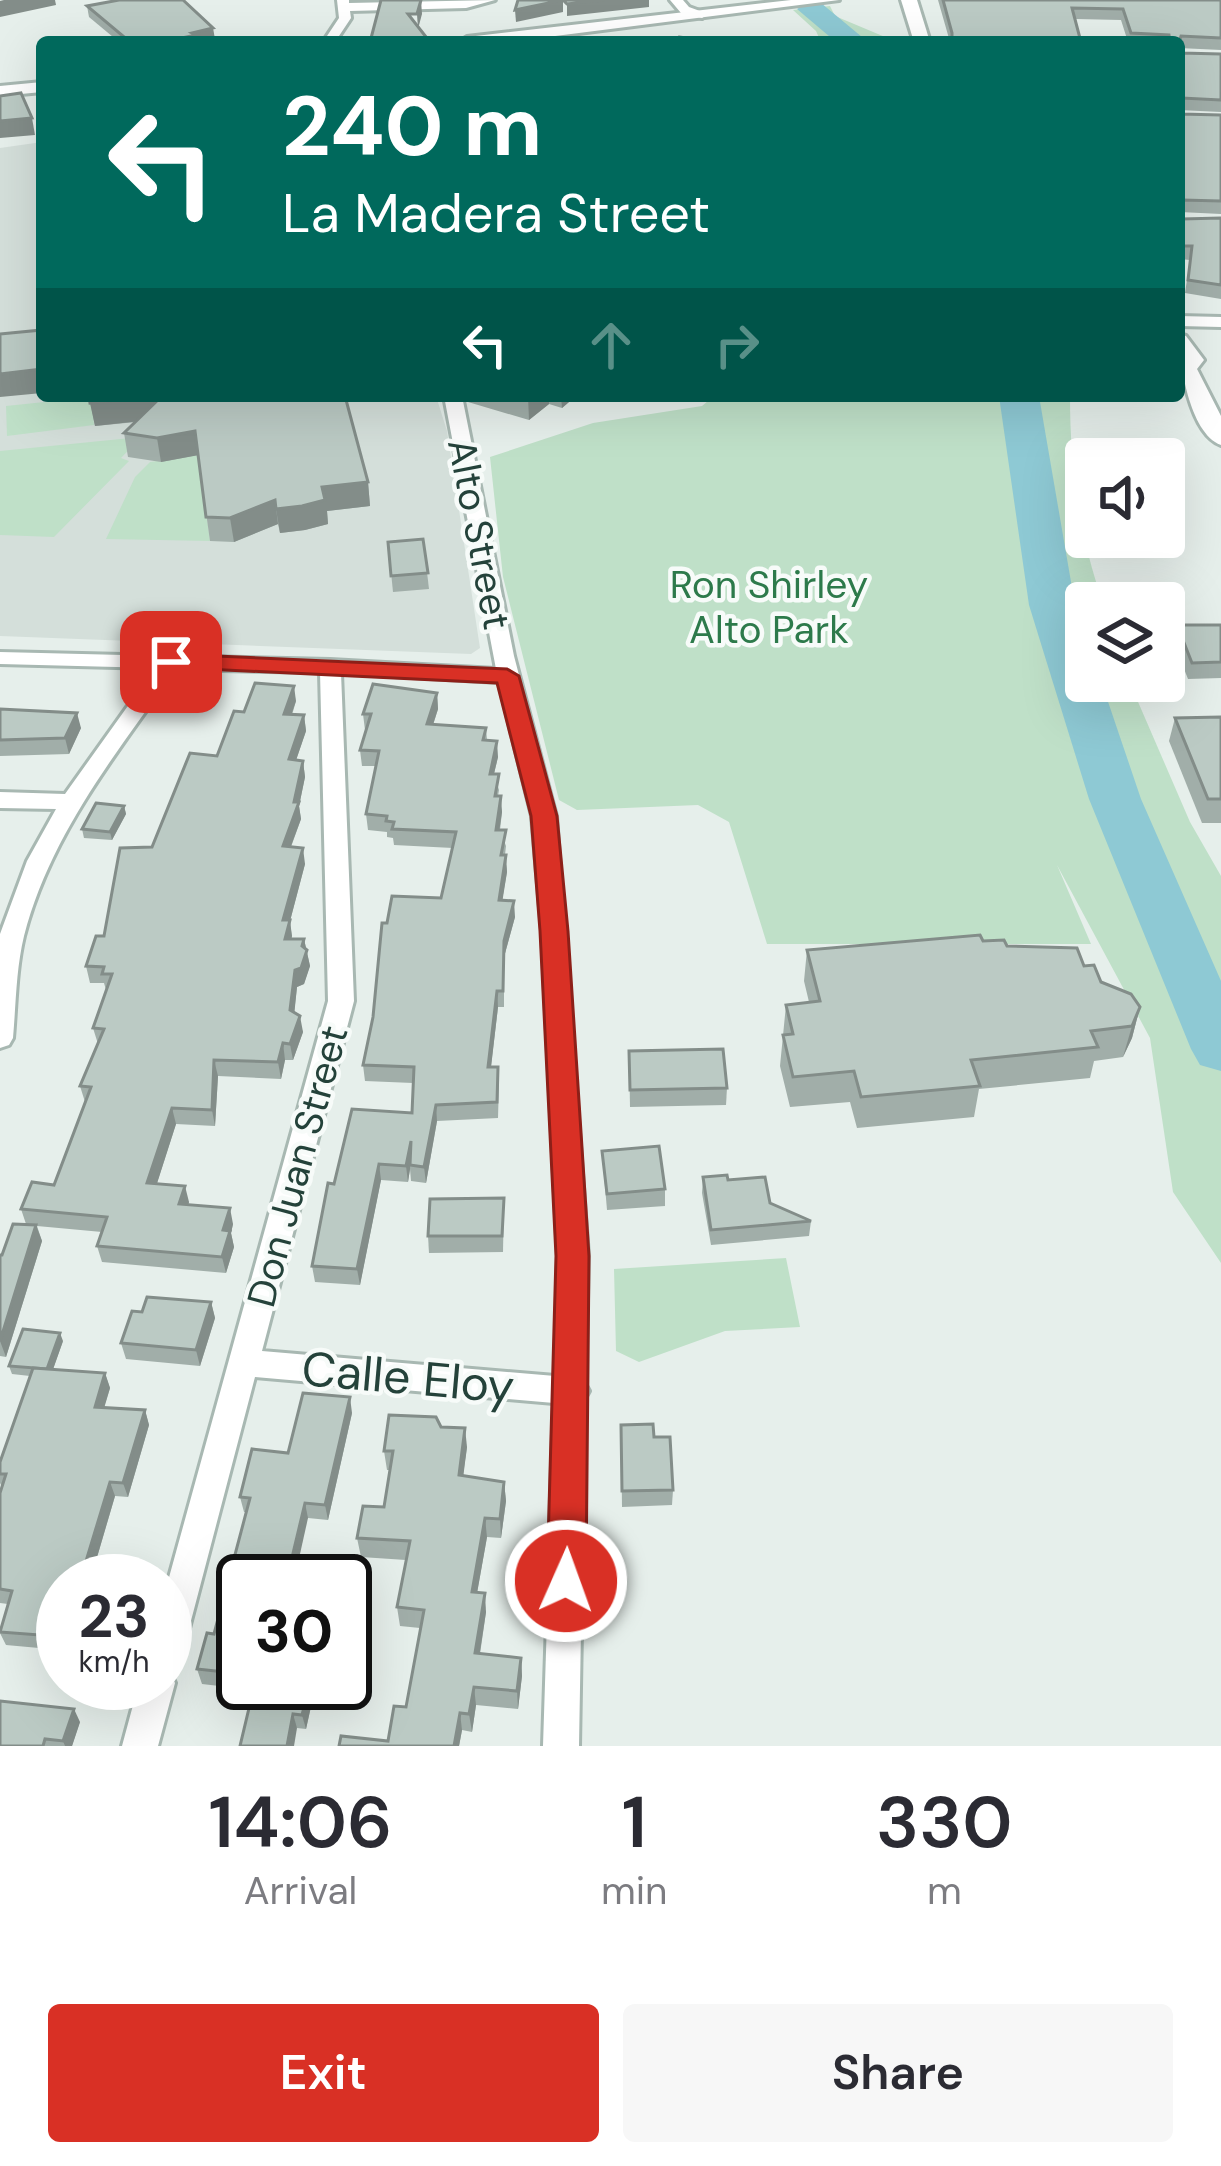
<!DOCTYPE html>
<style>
body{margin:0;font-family:"DM Sans",sans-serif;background:#f7f7f7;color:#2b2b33;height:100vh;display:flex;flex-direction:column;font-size:45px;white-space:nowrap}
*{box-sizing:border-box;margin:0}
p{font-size:39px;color:#7c7c81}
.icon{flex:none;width:66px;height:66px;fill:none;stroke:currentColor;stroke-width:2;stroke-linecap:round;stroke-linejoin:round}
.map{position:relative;height:1746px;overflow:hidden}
.details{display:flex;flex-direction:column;background:#fff;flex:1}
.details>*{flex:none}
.guide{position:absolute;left:36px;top:36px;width:1149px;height:366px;border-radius:12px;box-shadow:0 12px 48px #0002;background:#00695c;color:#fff;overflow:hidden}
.controls{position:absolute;left:1065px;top:438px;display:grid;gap:24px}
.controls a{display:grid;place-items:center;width:120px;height:120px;border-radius:12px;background:#fff;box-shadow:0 12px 48px #0002;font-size:60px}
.speed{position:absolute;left:36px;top:1554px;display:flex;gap:24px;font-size:60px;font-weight:700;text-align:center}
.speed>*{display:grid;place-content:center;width:156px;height:156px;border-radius:50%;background:#fff;box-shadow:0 12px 48px #0002;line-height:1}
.speed small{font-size:30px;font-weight:400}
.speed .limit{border:6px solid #111;border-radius:18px;background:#fff;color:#111}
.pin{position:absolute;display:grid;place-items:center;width:102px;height:102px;color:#fff;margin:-51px;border-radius:24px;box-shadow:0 6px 18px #0006}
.me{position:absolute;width:132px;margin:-66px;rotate:2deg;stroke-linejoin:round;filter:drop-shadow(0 0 9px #0008)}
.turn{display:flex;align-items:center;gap:42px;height:252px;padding:0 48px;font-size:54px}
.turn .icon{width:156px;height:156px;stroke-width:2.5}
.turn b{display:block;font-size:84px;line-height:102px}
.lanes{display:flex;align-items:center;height:114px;padding:0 48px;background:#0003;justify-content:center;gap:60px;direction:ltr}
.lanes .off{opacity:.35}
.eta{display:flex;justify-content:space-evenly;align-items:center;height:204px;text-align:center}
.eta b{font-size:72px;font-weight:600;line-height:84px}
.primary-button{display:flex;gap:24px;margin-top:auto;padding:24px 48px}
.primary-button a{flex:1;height:138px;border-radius:12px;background:#d93025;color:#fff;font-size:48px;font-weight:600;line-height:138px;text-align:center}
.primary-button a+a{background:#f7f7f7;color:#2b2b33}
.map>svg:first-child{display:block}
.built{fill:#d4dfda}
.green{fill:#bfe0c8}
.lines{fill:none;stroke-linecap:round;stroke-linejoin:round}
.river{fill:#8ec9d4;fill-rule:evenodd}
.minor-casing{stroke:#a8b8b2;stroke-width:6}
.tertiary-casing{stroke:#a8b8b2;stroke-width:6}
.minor{fill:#fff;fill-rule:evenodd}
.tertiary{fill:#fff;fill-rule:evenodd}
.wall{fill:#a1aea9}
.shaded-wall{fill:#838d89}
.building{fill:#bbcac4;stroke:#838d89;stroke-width:3}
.route{fill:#d93025;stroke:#8d1f18;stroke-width:3}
.labels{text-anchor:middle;stroke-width:9;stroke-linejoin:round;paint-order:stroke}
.street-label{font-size:39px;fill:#24423a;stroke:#f7fbf9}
.park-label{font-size:39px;fill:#2d7a4b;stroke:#f7fbf9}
.near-street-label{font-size:48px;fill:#24423a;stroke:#f7fbf9}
</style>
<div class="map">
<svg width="1221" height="1746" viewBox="0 0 1221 1746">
<rect width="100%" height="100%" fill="#e6efeb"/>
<polygon class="built" points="42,142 42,396 436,396 447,431 480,648 471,654 0,636 0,148"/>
<g class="green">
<polygon points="830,6 835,16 897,42 821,42 816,31 793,10"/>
<path d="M714 396H1070C1070 468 1079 534 1103 603H1086V681H1129L1190 822 1221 876V1263L1173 1192 1150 1038 1057 865 1091 944H767L729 822 698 805 577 810 559 800 503 577 490 457 593 423 702 406Z"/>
<polygon points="92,397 94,425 7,436 6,406"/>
<polygon points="141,437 121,458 129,461 54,537 0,535 0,451"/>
<polygon points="199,455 210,541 106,539 135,477 150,462"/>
<polygon points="786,1258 800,1327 725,1331 639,1362 616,1351 614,1269"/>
</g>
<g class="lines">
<g class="river">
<polygon points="811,1 821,3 868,42 836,42 797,9"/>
<polygon points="999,396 1039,396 1075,605 1086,638 1086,681 1101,681 1141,799 1221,981 1221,1071 1200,1065 1191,1049 1089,799 1029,605"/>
</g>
<g class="minor-casing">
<g id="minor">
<polygon points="337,0 349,0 349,3 495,0 466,8 350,11 351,18 335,42 323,42 339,18"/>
<polygon points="670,0 683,0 689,7 708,14 702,18 681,13"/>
<polygon points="1179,316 1221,317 1221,327 1179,326"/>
<path d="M444 396H462L514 656 556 816 588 1256 585 1384 589 1391 585 1398 579 1746H543L554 1403 255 1377 182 1655 177 1667 169 1670 175 1683 158 1746H122L139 1683H165V1592L328 1001 320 672 176 669C117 752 50 835 24 936 16 969 16 1004 13 1038L9 1045 0 1048V934L27 861 56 809 0 808V792L65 794 155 668 0 664V652L330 660 496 669ZM341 673 499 682 532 816 542 930 558 1256 555 1376 262 1351 354 1001Z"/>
</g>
</g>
<g class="tertiary-casing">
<g id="tertiary">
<polygon points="791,0 839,0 508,42 459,42 467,37"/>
<polygon points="901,0 917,0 930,42 914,42"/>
<polygon points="42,82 42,92 0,96 0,86"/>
<path d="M1179 334 1186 336 1204 360 1197 369 1221 416V445C1189 433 1179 361 1179 334Z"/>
</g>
</g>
<use href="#minor" class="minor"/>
<use href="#tertiary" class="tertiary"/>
</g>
<g class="wall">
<polygon points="938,0 1221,0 1221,50 1179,48 1179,42 1128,42 1121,20 1076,19 1081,42 950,42"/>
<polygon points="87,6 215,39 202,42 119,42 89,17"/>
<polygon points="1179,51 1181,53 1221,54 1221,112 1179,110"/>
<polygon points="1179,112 1181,114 1221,115 1221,214 1180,212 1182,219 1221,218 1221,299 1185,293 1190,260 1179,259"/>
<polygon points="89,396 368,482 370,506 327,511 328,524 305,530 280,533 278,524 234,542 210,541 198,455 161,462 128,457 124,433 136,422 95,426"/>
<polygon points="467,396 576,396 562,408 549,404 529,420 468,402"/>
<polygon points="423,539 429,589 393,592 388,542"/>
<polygon points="1177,625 1221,625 1221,678 1188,679 1173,641"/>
<polygon points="437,693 438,709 433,725 486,728 487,740 498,757 494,774 499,790 498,796 502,812 500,830 506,846 505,855 507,872 502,900 515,917 504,957 504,1007 498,1007 491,1067 499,1083 498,1118 437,1121 426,1183 411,1181 410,1169 408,1182 381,1180 360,1285 315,1282 312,1266 334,1184 412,1113 413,1083 365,1081 363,1065 373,1017 387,923 441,898 453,848 394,845 393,838 387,837 387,832 368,830 366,814 376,766 362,766 360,750 366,730 365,730 363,714"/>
<polygon points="296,701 292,715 304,715 306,731 296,760 303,761 305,777 299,806 301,819 291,847 305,864 290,921 292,939 304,939 310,966 304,984 297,987 294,1013 303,1032 293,1060 285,1060 281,1079 218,1076 215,1126 176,1124 157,1183 189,1202 188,1205 233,1224 231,1233 234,1247 226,1273 102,1262 97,1246 102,1232 37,1226 42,1241 6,1357 0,1356 0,1255 2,1255 26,1224 21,1209 54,1185 85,1102 80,1086 98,1044 93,1028 106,990 104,983 90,983 86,966 104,936 152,847 217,756 244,712"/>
<polygon points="0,709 81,728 69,754 0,756"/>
<polygon points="1221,717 1221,823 1202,823 1169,741 1175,718"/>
<polygon points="124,806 126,814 112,840 84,838 82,829"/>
<polygon points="983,941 1084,966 1101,982 1140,1007 1132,1038 1123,1057 1094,1061 1090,1078 979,1089 974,1117 857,1128 850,1102 790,1107 780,1066 786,1005 809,1002 804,981 807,950"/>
<polygon points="629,1051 727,1088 726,1105 630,1107"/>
<polygon points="602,1151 665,1189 665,1206 607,1210"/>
<polygon points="703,1177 728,1180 770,1203 811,1221 809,1236 711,1245 702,1193"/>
<polygon points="504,1198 503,1252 429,1253 428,1236"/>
<polygon points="211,1302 215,1318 200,1366 126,1359 121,1343 142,1312"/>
<polygon points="63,1341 53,1369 105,1373 110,1388 104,1407 145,1410 149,1425 128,1497 115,1496 90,1581 63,1581 63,1670 55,1669 48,1656 50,1649 6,1645 0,1633 8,1604 0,1603 0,1493 2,1487 0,1483 0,1462 30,1376 12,1374 9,1366"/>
<polygon points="352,1413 328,1520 308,1518 243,1581 243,1683 333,1683 329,1704 312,1702 306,1729 297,1728 254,1690 202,1684 197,1669 214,1634 246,1512 244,1512 240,1497 288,1453"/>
<polygon points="621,1425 654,1437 673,1490 672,1505 622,1507"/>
<polygon points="441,1427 467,1447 463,1475 504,1482 506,1501 501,1538 487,1537 477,1593 486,1612 480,1654 521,1658 522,1676 518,1709 476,1705 472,1732 462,1730 459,1746 339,1746 388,1741 406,1707 420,1628 400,1626 397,1607 406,1560 361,1557 357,1538 384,1507 390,1470 387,1470 384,1451"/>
<polygon points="80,1722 72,1746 0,1746"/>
</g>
<g class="shaded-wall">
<polygon points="4,0 55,0 56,5 0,17 0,1"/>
<polygon points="421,0 422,14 418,29 417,14"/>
<polygon points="563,0 563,12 516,22 515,10"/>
<polygon points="604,0 649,0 649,7 567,16 567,4"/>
<polygon points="213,28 215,39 202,42 163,42"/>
<polygon points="32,118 35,135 0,138 0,121"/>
<polygon points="42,369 42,393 0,397 0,374"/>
<polygon points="152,396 164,396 168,418 95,426 90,403"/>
<polygon points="528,396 549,396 549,404 529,420"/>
<polygon points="561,396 576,396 562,408"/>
<polygon points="195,431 199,455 161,462 157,438"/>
<polygon points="368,482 370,506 327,511 328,524 305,530 280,533 276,509 322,487"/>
<polygon points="275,500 278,524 234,542 230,518"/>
<polygon points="294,686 296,701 286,730 284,714"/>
<polygon points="437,693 438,709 428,740 427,724"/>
<polygon points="77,713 81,728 69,754 65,738"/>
<polygon points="304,715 306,731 291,775 289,759"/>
<polygon points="497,741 498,757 490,790 490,774"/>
<polygon points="303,761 305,777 299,806 301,819 285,862 283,846"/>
<polygon points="501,796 502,812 497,846 496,830"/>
<polygon points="124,806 126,814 112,840 110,832"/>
<polygon points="303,848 305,864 290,921 292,936 287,955 283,920"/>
<polygon points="506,855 507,872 500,916 499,900"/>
<polygon points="514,901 515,917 504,957 504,1007 504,941"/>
<polygon points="304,939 310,966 304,984 297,987 293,1026 290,1010 295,970"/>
<polygon points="497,991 498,1007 489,1084 488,1067"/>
<polygon points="1140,1007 1132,1038 1123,1057 1132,1026"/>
<polygon points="300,1016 303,1032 293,1060 290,1044"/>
<polygon points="283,1043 285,1060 281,1079 278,1062"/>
<polygon points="214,1060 218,1076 215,1126 212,1110"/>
<polygon points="436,1105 437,1121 426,1183 424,1167"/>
<polygon points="172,1108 176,1124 152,1199 147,1183"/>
<polygon points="411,1141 410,1169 408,1182 406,1166"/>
<polygon points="379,1164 381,1180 360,1285 357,1269"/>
<polygon points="185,1186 189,1202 183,1220 179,1204"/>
<polygon points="230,1208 233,1224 231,1233 234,1247 226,1273 222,1257 223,1230"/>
<polygon points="36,1225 42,1241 6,1357 0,1341"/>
<polygon points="211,1302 215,1318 200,1366 196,1350"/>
<polygon points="60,1333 63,1341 50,1378 47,1370"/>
<polygon points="105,1373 110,1388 100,1422 95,1407"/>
<polygon points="350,1397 352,1413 328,1520 325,1505"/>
<polygon points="145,1410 149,1425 128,1497 123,1483"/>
<polygon points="465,1428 467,1447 461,1494 459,1475"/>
<polygon points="110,1482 115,1496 90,1581 80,1581"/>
<polygon points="504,1482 506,1501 501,1538 500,1519"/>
<polygon points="305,1503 308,1518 294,1581 290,1566"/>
<polygon points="485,1518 487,1537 474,1610 472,1592"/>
<polygon points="485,1593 486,1612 477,1671 475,1653"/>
<polygon points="521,1658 522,1676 518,1709 517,1691"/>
<polygon points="327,1683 333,1683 329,1704 325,1689"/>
<polygon points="474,1687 476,1705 472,1732 469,1714"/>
<polygon points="309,1688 312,1702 306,1729 302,1715"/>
<polygon points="74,1709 80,1722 72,1746 65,1746 63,1741"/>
<polygon points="460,1713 462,1730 459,1746 454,1746"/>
<polygon points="293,1714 297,1728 294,1746 287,1746"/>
</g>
<g class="building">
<polygon points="119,0 183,0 213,28 192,33 196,35 163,42 130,42 87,6"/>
<polygon points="381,0 421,0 417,14 408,14 430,42 370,42"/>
<polygon points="518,0 604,0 567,4 563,0 515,10"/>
<polygon points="943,0 1221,0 1221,38 1181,36 1179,42 1170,42 1169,35 1131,33 1123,9 1072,8 1081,42 952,42 952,33"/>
<polygon points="679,37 717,42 674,42"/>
<polygon points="1179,51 1181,53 1221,54 1221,100 1182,98 1179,104"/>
<polygon points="21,93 32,118 0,121 0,96"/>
<polygon points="1179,112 1181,114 1221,115 1221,201 1182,200 1179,202"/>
<polygon points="1179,210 1182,219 1221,218 1221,285 1188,280 1192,246 1179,246"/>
<polygon points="42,330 42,369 0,374 0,334"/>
<polygon points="89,396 152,396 90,403"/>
<polygon points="162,396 345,396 368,482 322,487 325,500 302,506 276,509 275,500 230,518 206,517 195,431 157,438 124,433"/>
<polygon points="423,539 428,573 391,576 388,542"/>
<polygon points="1177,625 1221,625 1221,662 1192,663"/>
<polygon points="255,683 294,686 284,714 304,715 289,759 303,761 294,802 299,802 283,846 303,848 283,920 290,920 285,939 304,939 302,946 307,950 301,968 295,970 290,1010 300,1016 290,1044 283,1043 278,1062 214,1060 212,1110 172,1108 147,1183 185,1186 179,1204 230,1208 223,1230 230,1231 222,1257 97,1246 107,1217 21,1209 32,1182 54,1185 91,1087 80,1086 104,1029 93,1028 112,974 102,974 104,967 86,966 96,936 104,936 120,848 152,847 190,753 217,756 234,711 244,712"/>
<polygon points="373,684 437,693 427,724 486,728 483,740 497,741 490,774 499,774 495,796 501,796 496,830 506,830 501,855 506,855 499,900 514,901 504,941 503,991 497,991 488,1067 498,1067 497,1102 436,1105 424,1167 410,1165 411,1141 406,1166 379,1164 357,1269 312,1266 328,1183 334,1184 352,1109 412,1113 414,1067 363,1065 373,1017 382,923 387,923 392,896 441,898 456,832 392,829 394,822 386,821 387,816 366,814 379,751 360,750 371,714 363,714"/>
<polygon points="0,709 77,713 65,738 0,740"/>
<polygon points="1221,717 1221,799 1208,799 1175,718"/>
<polygon points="96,803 124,806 110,832 82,829"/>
<polygon points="980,935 983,941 1004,940 1007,946 1077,948 1084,966 1094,965 1101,982 1131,994 1140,1007 1132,1026 1091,1031 1098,1047 971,1060 980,1086 861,1097 854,1071 793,1077 783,1035 793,1034 786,1005 820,1001 807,950"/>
<polygon points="723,1049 727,1088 630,1090 629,1051"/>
<polygon points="659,1146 665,1189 607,1194 602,1151"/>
<polygon points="727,1175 728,1180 765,1177 770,1203 811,1221 711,1230 703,1177"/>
<polygon points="504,1198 502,1236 428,1236 430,1199"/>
<polygon points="13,1224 36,1225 0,1341 0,1255 2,1255"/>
<polygon points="147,1297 211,1302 196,1350 121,1343 132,1311 142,1312"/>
<polygon points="23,1329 60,1333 47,1369 9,1366"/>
<polygon points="33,1368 105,1373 95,1407 145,1410 123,1483 110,1482 80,1581 63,1581 63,1657 48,1656 54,1636 0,1632 12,1591 0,1589 0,1493 6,1474 0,1474 0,1462"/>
<polygon points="303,1393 350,1397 325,1505 305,1503 290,1566 309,1568 307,1581 243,1581 243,1674 197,1669 207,1633 214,1634 250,1498 240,1497 252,1449 288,1453"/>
<polygon points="389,1415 436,1417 441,1427 465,1428 459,1475 504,1482 500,1519 485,1518 472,1592 485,1593 475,1653 521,1658 517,1691 474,1687 469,1714 460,1713 454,1746 339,1746 341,1736 388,1741 394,1706 406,1707 424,1610 397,1607 410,1541 357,1538 363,1506 384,1507 393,1451 384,1451"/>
<polygon points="653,1424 654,1437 670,1437 673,1490 622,1491 621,1425"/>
<polygon points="255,1683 327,1683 325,1689 309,1688 302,1715 293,1714 287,1746 240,1746"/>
<polygon points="0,1701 74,1709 63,1741 45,1739 43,1746 0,1746"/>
</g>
<polygon class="route" points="171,654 507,669 519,676 557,816 568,931 589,1256 586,1581 580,1594 566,1599 553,1594 547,1581 556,1256 540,931 531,816 497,683 163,667 163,656"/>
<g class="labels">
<g class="street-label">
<text transform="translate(480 534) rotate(79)" y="14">Alto Street</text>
<text transform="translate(297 1166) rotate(-75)" y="14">Don Juan Street</text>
</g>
<g class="park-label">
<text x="769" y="598">Ron Shirley<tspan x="769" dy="45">Alto Park</tspan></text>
</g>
<g class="near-street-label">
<text transform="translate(408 1377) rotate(5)" y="17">Calle Eloy</text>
</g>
</g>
</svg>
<div class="controls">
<a><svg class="icon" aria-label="sound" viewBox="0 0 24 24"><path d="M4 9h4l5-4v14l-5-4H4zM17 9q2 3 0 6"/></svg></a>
<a><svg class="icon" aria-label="layers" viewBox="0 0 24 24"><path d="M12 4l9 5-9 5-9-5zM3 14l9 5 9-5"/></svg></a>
</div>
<div class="speed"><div>23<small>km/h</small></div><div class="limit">30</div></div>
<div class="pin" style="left:171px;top:662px;background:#d93025"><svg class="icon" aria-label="arrive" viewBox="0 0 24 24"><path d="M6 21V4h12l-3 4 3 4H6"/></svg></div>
<svg class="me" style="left:566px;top:1581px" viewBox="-20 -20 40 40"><circle r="17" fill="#d93025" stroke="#fff" stroke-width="3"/><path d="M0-11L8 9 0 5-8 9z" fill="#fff"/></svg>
<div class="guide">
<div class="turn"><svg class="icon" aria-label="left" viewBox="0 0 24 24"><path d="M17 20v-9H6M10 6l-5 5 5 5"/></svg><div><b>240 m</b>La Madera Street</div></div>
<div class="lanes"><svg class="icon" aria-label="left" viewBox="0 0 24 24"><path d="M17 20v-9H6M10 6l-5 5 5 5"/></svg><svg class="icon off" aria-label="ahead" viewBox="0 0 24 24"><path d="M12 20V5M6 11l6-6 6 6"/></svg><svg class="icon off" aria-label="right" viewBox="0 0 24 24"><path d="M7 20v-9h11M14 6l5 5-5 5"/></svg></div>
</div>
</div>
<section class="details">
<div class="eta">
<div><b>14:06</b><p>Arrival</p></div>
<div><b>1</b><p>min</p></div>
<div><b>330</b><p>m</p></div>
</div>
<div class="primary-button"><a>Exit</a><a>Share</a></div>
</section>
